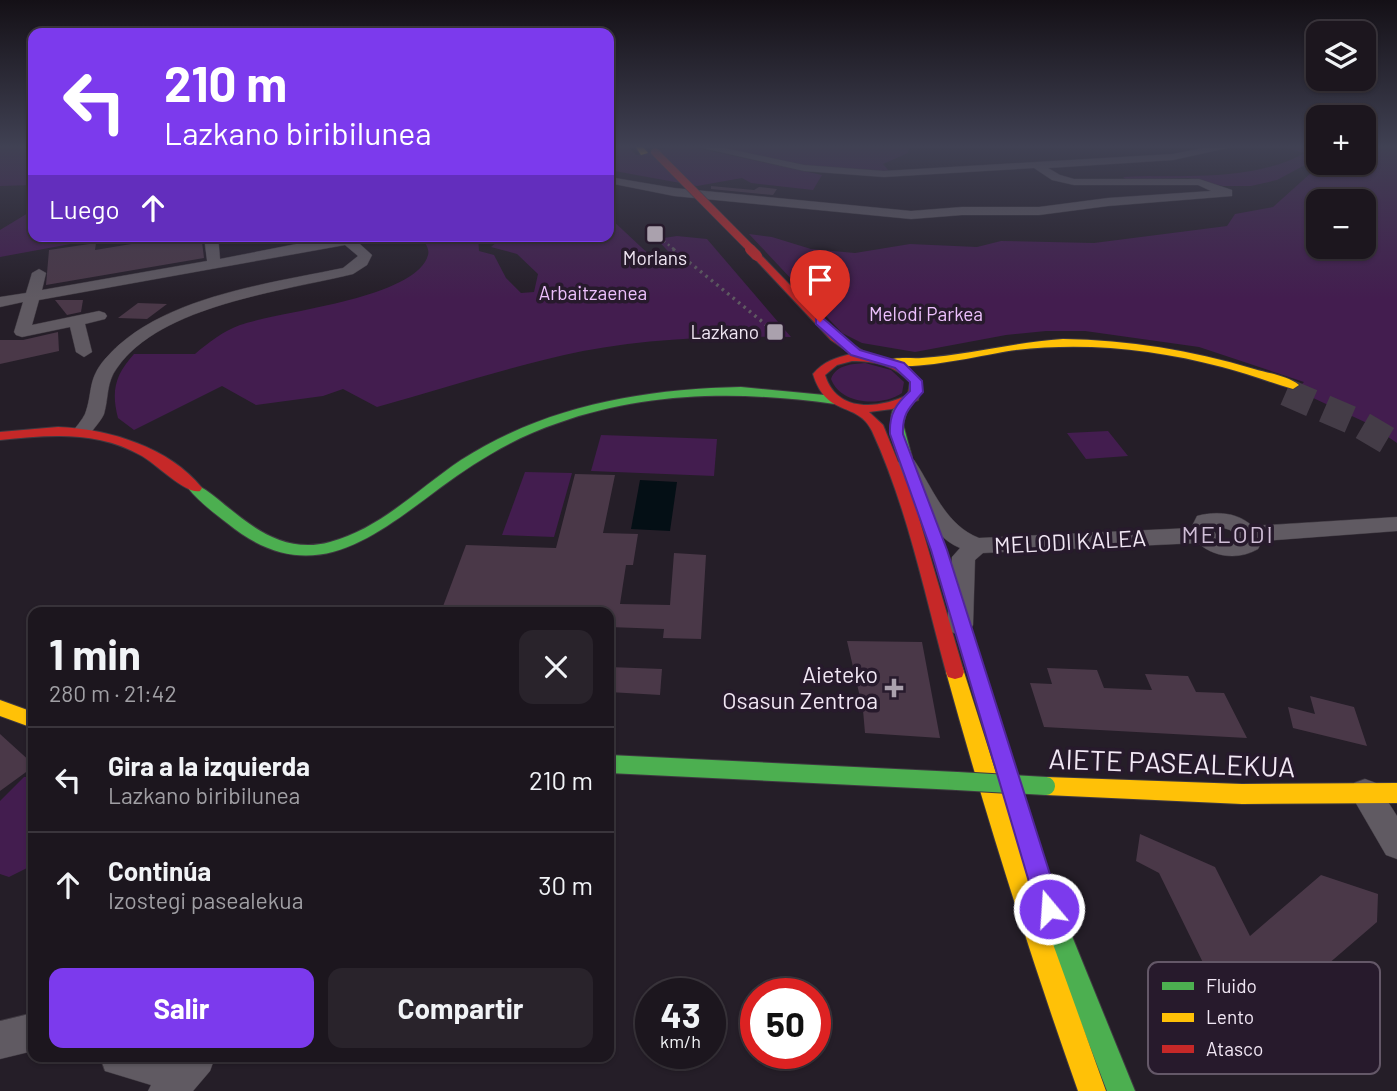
<!DOCTYPE html>
<html lang="es">
<meta charset="utf-8">
<style>
body{margin:0;font-family:Barlow,sans-serif;background:#29232b;color:#f1f3f6;height:100vh;display:flex;flex-direction:column;font-size:26px;white-space:nowrap}
*{box-sizing:border-box;margin:0}
p{font-size:23px;color:#a09fa4}
.icon{flex:none;width:38px;height:38px;fill:none;stroke:currentColor;stroke-width:2;stroke-linecap:round;stroke-linejoin:round}
.map{position:relative;flex:1;overflow:hidden}
.side{position:absolute;left:28px;top:607px;width:586px;height:455px;display:flex;flex-direction:column;background:#1c161e;border-radius:14px;box-shadow:0 2px 5px #0004,0 0 0 2px #3a353c}
.side>*{flex:none}
.guide{position:absolute;left:28px;top:28px;width:586px;height:214px;border-radius:14px;box-shadow:0 2px 5px #0004,0 0 0 2px #3a353c;background:#7c3aed;color:#fff;overflow:hidden}
.controls{position:absolute;left:1306px;top:21px;display:grid;gap:14px}
.controls a{display:grid;place-items:center;width:70px;height:70px;border-radius:14px;background:#1c161e;box-shadow:0 2px 5px #0004,0 0 0 2px #3a353c;font-size:35px}
.speed{position:absolute;left:635px;top:978px;display:flex;gap:14px;font-size:35px;font-weight:700;text-align:center}
.speed>*{display:grid;place-content:center;width:91px;height:91px;border-radius:50%;background:#1c161e;box-shadow:0 2px 5px #0004,0 0 0 2px #3a353c;line-height:1}
.speed small{font-size:18px;font-weight:400}
.speed .limit{border:10px solid #d22;background:#fff;color:#111}
.pin{position:absolute;display:grid;place-items:center;width:60px;height:60px;color:#fff;margin:-72px -30px;border-radius:50% 50% 50% 0;rotate:-45deg;box-shadow:0 0 7px #0007}
.pin .icon{rotate:45deg}
.me{position:absolute;width:77px;margin:-38px;rotate:342deg;stroke-linejoin:round;filter:drop-shadow(0 0 5px #0008)}
.turn{display:flex;align-items:center;gap:24px;height:147px;padding:0 21px;font-size:32px}
.turn .icon{width:91px;height:91px;stroke-width:2.5}
.turn b{display:block;font-size:49px;line-height:60px}
.then{display:flex;align-items:center;height:66px;padding:0 21px;background:#0003;gap:14px;font-size:26px}
.round{display:grid;place-items:center;flex:none;width:74px;height:74px;border-radius:14px;background:#29232b}
.summary{display:flex;align-items:center;justify-content:space-between;height:119px;padding:0 21px}
h1{font-size:42px;font-weight:700;line-height:52px}
.primary-button{display:flex;gap:14px;margin-top:auto;padding:14px 21px}
.primary-button a{flex:1;height:80px;border-radius:14px;background:#7c3aed;color:#fff;font-size:28px;font-weight:700;line-height:80px;text-align:center}
.primary-button a+a{background:#29232b;color:#f1f3f6}
ul{padding:0;list-style:none}
li{display:flex;align-items:center;gap:21px;height:105px;padding:0 21px;border-top:2px solid #3a353c}
li div{flex:1}
li b{display:block;font-size:26px}
li em{font-style:normal}
.map>svg:first-child{display:block}
.green{fill:#431d4f;fill-rule:evenodd}
.water{fill:#040f15}
.building{fill:#4a3848}
.lines{fill:none;stroke-linecap:round;stroke-linejoin:round}
.secondary-tunnel{stroke:#443c47;stroke-width:28;stroke-dasharray:28 14;stroke-linecap:butt}
.street-casing{stroke:#3f3941;stroke-width:1}
.fast-casing{stroke:#3f3941;stroke-width:2}
.slow-casing{stroke:#3f3941;stroke-width:2}
.jam-casing{stroke:#3f3941;stroke-width:2}
.street{fill:#605a62;fill-rule:evenodd}
.fast{fill:#4caf50;fill-rule:evenodd}
.slow{fill:#ffc107;fill-rule:evenodd}
.jam{fill:#c62828;fill-rule:evenodd}
.rail-far1{stroke:#5f5a61;stroke-width:2.5;stroke-dasharray:2 3.5;stroke-linecap:butt}
.rail{stroke:#5f5a61;stroke-width:3.5;stroke-dasharray:2.5 4.5;stroke-linecap:butt}
.fast-bridge-casing{stroke:#3f3941;stroke-width:20;stroke-linecap:butt}
.jam-bridge-far1-casing{stroke:#3f3941;stroke-width:9;stroke-linecap:butt}
.jam-bridge-casing{stroke:#3f3941;stroke-width:11;stroke-linecap:butt}
.fast-bridge{stroke:#4caf50;stroke-width:18}
.jam-bridge-far1{stroke:#c62828;stroke-width:8}
.jam-bridge{stroke:#c62828;stroke-width:10}
.route{fill:#7c3aed;stroke:#51269a;stroke-width:2}
.poi-dot{fill:#aaa1ad;stroke:#271a2c;stroke-width:2.5}
.labels{text-anchor:middle;stroke-width:7;stroke-linejoin:round;paint-order:stroke}
.far-poi-label{font-size:19px;fill:#f1e7f4;stroke:#271a2c}
.far-park-label{font-size:19px;fill:#edc0fd;stroke:#271a2c}
.street-label{font-size:23px;fill:#f1e7f4;stroke:#271a2c}
.poi-label{font-size:23px;fill:#f1e7f4;stroke:#271a2c;text-anchor:end}
.neighbourhood-label{font-size:24px;letter-spacing:2px;fill:#d0bed7;stroke:#271a2c}
.near-street-label{font-size:28px;fill:#f1e7f4;stroke:#271a2c}
.key{fill:#271a2c;stroke:#645868;stroke-width:2}
.key-label{font-size:19px;fill:#f1e7f4}
</style>
<div class="map">
<svg width="1397" height="1091" viewBox="0 0 1397 1091">
<rect width="100%" height="100%" fill="#251e28"/>
<g class="green">
<polygon points="0,146 33,146 33,185 0,186"/>
<path d="M609 146H627L636 155C654 152 668 146 687 146L822 175 813 190 751 183 742 178 697 186 609 170Z"/>
<polygon points="715,146 909,146 908,153 883,164 890,172 803,166"/>
<path d="M1278 146 1313 149 1318 146V158L1277 180 1251 186H1223L1188 178 1127 180 1123 177C1184 174 1249 183 1305 153Z"/>
<path d="M1363 146H1397V443L1369 424 1296 390 1304 382 1199 347 1085 331H1046L1006 335 915 352 862 343 842 333 749 234 772 237 811 249 855 253 910 244 977 247 1001 241 1094 243 1227 226 1235 214 1273 207 1322 163H1363ZM1318 201H1363V247H1318Z"/>
<polygon points="33,210 33,236 114,236 0,257 0,230"/>
<path d="M609 217 656 261 674 258 657 239 677 236 707 239 791 337C722 336 652 338 583 351 514 365 446 388 377 407L343 389 323 396 256 405 222 386 134 430 118 418C111 391 115 375 134 354H195C209 342 222 332 240 325 279 311 416 299 428 255 430 248 424 242 420 236H478L479 251 494 255 506 278 521 293 534 292 538 274 517 254 491 247 504 236H609Z"/>
<path d="M865 363 891 370 904 382 902 393C881 407 841 405 831 379 836 365 851 364 865 363Z"/>
<polygon points="1108,431 1128,456 1086,459 1067,433"/>
<polygon points="601,435 717,439 714,476 591,471"/>
<polygon points="525,472 572,473 554,537 502,535"/>
<polygon points="24,777 33,777 33,865 9,877 0,874 0,801"/>
</g>
<polygon class="water" points="640,480 677,482 670,531 631,529"/>
<g class="building">
<polygon points="711,186 754,190 759,187 777,189 773,195 711,189"/>
<polygon points="180,236 194,236 195,244 202,242 204,258 46,285 49,250 96,243 95,250"/>
<polygon points="55,300 83,300 81,312 67,315"/>
<polygon points="138,303 167,304 147,319 118,318"/>
<polygon points="58,332 59,351 0,364 0,340 23,340"/>
<polygon points="575,474 615,475 603,533 638,534 633,565 626,565 620,604 670,605 674,553 706,555 701,639 663,638 664,629 609,627 609,612 487,612 488,610 442,609 466,545 556,548"/>
<polygon points="847,641 922,642 940,738 865,733 863,710"/>
<polygon points="609,667 662,669 660,695 609,692"/>
<polygon points="1047,668 1097,670 1104,688 1152,690 1145,674 1188,676 1196,692 1224,693 1247,738 1044,727 1030,683 1052,684"/>
<polygon points="1310,696 1354,707 1367,746 1293,728 1288,707 1315,714"/>
<polygon points="0,734 33,764 33,767 0,791"/>
<polygon points="1140,834 1215,867 1250,936 1321,875 1378,894 1377,922 1270,1014 1213,983 1159,873 1136,861"/>
</g>
<g class="lines">
<polyline class="secondary-tunnel" points="1286,392 1358,423 1397,446"/>
<g class="street-casing">
<g id="street">
<polygon points="694,146 715,146 804,165 884,171 1173,154 1213,146 1236,146 1173,160 1048,168 1060,175 1074,179 1199,179 1232,190 1232,196 1108,206 1039,215 962,215 911,219 674,196 609,183 609,177 674,188 911,211 962,207 1039,207 1108,198 1211,191 1198,185 1074,185 1052,180 1034,168 884,177 804,171"/>
<path d="M204 236H218L220 259 337 236H351L372 255 367 265 353 274C284 291 160 305 117 368 106 383 109 397 104 414 101 421 93 429 89 436H75L72 432C76 427 82 420 85 414 93 393 87 380 105 359 158 297 267 284 343 268L358 256 345 245 39 300 32 325 99 311 105 313 107 316 105 319 85 324 92 352 84 357 76 352 70 327 22 337 16 335 14 332 23 302 0 307V297L26 293 32 273 39 269 46 273 42 290 207 261Z"/>
<path d="M907 458 914 460C933 488 945 525 979 538L1191 528 1197 516C1215 511 1238 512 1252 526L1397 517V531L1262 541 1258 549C1239 560 1215 558 1198 543L983 553 975 560 973 625 969 632 960 635 951 632 947 625 952 557 960 548C928 535 913 492 897 464L900 460ZM1217 526 1230 530 1239 540C1228 543 1216 539 1212 527Z"/>
<polygon points="1365,779 1376,783 1397,816 1397,859 1386,855 1350,793 1354,783"/>
<polygon points="33,1013 33,1051 0,1059 0,1021"/>
<polygon points="100,1057 215,1057 210,1071 193,1091 148,1091 151,1085 105,1071"/>
</g>
</g>
<g class="fast-casing">
<g id="fast">
<path d="M741 387 835 396 841 400 835 404C742 391 648 391 558 423 528 433 499 448 473 465 392 517 324 603 227 523 214 513 198 501 188 488L190 485C213 479 260 562 330 542 380 529 419 488 461 460 545 406 643 389 741 387Z"/>
<path d="M903 400 909 404 903 424 912 457 905 461 898 457C894 441 882 409 903 400Z"/>
<polygon points="609,755 957,772 964,774 967,781 964,788 957,790 609,773"/>
<polygon points="1046,888 1054,892 1135,1091 1107,1091 1034,900 1038,892"/>
</g>
</g>
<g class="slow-casing">
<g id="slow">
<polygon points="635,146 642,146 648,153 641,155"/>
<path d="M1063 339C1129 340 1191 350 1254 369 1268 373 1288 376 1299 385L1293 389C1269 382 1246 373 1222 367 1154 349 1085 342 1016 350 991 353 902 375 885 362 894 356 911 359 922 358 969 355 1015 342 1063 339Z"/>
<path d="M955 665 962 667 964 672 1031 883 1106 1091H1078C1029 953 985 813 946 672L948 667Z"/>
<polygon points="0,700 33,712 33,728 0,716"/>
<polygon points="1046,777 1242,784 1397,783 1397,803 1242,804 1046,795 1039,793 1036,786 1039,779"/>
</g>
</g>
<g class="jam-casing">
<g id="jam">
<path d="M754 254H760L839 336 868 354 899 362 922 381 918 400 892 409 869 412 883 425 914 501 964 672 962 677 955 679 948 677 946 672C924 591 907 507 872 431 858 401 826 418 813 374 824 361 835 358 851 354L831 340 754 258ZM852 361C875 361 894 365 910 382L908 395C878 409 837 413 825 375L837 365Z"/>
<path d="M58 427C109 429 169 447 202 488L200 491C187 495 156 464 142 456 97 430 49 435 0 440V432Z"/>
</g>
</g>
<use href="#street" class="street"/>
<use href="#fast" class="fast"/>
<use href="#slow" class="slow"/>
<use href="#jam" class="jam"/>
<polyline class="rail-far1" points="655,234 675,250"/>
<polyline class="rail" points="673,249 775,332"/>
<g class="fast-bridge-casing">
<polyline id="fast-bridge" points="957,781 1046,786"/>
</g>
<g class="jam-bridge-far1-casing">
<polyline id="jam-bridge-far1" points="655,152 752,250"/>
</g>
<g class="jam-bridge-casing">
<polyline id="jam-bridge" points="750,249 757,256"/>
</g>
<use href="#fast-bridge" class="fast-bridge"/>
<use href="#jam-bridge-far1" class="jam-bridge-far1"/>
<use href="#jam-bridge" class="jam-bridge"/>
</g>
<linearGradient id="sky" x2="0" y2="1"><stop stop-color="#141016"/><stop offset="0.49" stop-color="#404153"/><stop offset="1" stop-color="#404153" stop-opacity="0"/></linearGradient>
<rect width="1397" height="299" fill="url(#sky)"/>
<path class="route" d="M816 319H824L860 350 904 363 922 381 923 392C910 407 902 413 903 434L947 550 1061 909 1058 918 1049 921 1041 918 1037 909 931 550 890 434C889 414 896 404 910 391V382L895 368 851 355 816 324Z"/>
<g class="poi-dot">
<rect x="646" y="225" width="18" height="18" rx="3.5"/>
<rect x="766" y="323" width="18" height="18" rx="3.5"/>
<path d="M890.5 677.5h7v7h7v7h-7v7h-7v-7h-7v-7h7z"/>
</g>
<g class="labels">
<g class="far-poi-label">
<text x="655" y="265">Morlans</text>
<text x="759" y="339" text-anchor="end">Lazkano</text>
</g>
<g class="far-park-label">
<text x="593" y="300">Arbaitzaenea</text>
<text x="926" y="321">Melodi Parkea</text>
</g>
<g class="street-label">
<text transform="translate(1070 542) rotate(-3)" y="8">MELODI KALEA</text>
</g>
<g class="poi-label">
<text x="878" y="683">Aieteko<tspan x="878" dy="26">Osasun Zentroa</tspan></text>
</g>
<g class="neighbourhood-label">
<text x="1228" y="543">MELODI</text>
</g>
<g class="near-street-label">
<text transform="translate(1172 763) rotate(2)" y="10">AIETE PASEALEKUA</text>
</g>
</g>
<rect x="1148" y="962" width="232" height="112" rx="10" class="key"/>
<rect x="1162" y="982" width="32" height="8" fill="#4caf50"/>
<rect x="1162" y="1013" width="32" height="9" fill="#ffc107"/>
<rect x="1162" y="1045" width="32" height="8" fill="#c62828"/>
<g class="key-label">
<text x="1206" y="993">Fluido</text>
<text x="1206" y="1024">Lento</text>
<text x="1206" y="1056">Atasco</text>
</g>
</svg>
<div class="controls">
<a><svg class="icon" aria-label="layers" viewBox="0 0 24 24"><path d="M12 4l9 5-9 5-9-5zM3 14l9 5 9-5"/></svg></a>
<a>+</a>
<a>−</a>
</div>
<div class="speed"><div>43<small>km/h</small></div><div class="limit">50</div></div>
<div class="pin" style="left:820px;top:322px;background:#d93025"><svg class="icon" aria-label="arrive" viewBox="0 0 24 24"><path d="M6 21V4h12l-3 4 3 4H6"/></svg></div>
<svg class="me" style="left:1049px;top:909px" viewBox="-20 -20 40 40"><circle r="17" fill="#7c3aed" stroke="#fff" stroke-width="3"/><path d="M0-11L8 9 0 5-8 9z" fill="#fff"/></svg>
<div class="guide">
<div class="turn"><svg class="icon" aria-label="left" viewBox="0 0 24 24"><path d="M17 20v-9H6M10 6l-5 5 5 5"/></svg><div><b>210 m</b>Lazkano biribilunea</div></div>
<div class="then">Luego<svg class="icon" aria-label="ahead" viewBox="0 0 24 24"><path d="M12 20V5M6 11l6-6 6 6"/></svg></div>
</div>
<section class="side">
<div class="summary"><div><h1>1 min</h1><p>280 m · 21:42</p></div><a class="round"><svg class="icon" aria-label="close" viewBox="0 0 24 24"><path d="M6 6l12 12M18 6L6 18"/></svg></a></div>
<ul>
<li><svg class="icon" aria-label="left" viewBox="0 0 24 24"><path d="M17 20v-9H6M10 6l-5 5 5 5"/></svg><div><b>Gira a la izquierda</b><p>Lazkano biribilunea</p></div><em>210 m</em></li>
<li><svg class="icon" aria-label="ahead" viewBox="0 0 24 24"><path d="M12 20V5M6 11l6-6 6 6"/></svg><div><b>Continúa</b><p>Izostegi pasealekua</p></div><em>30 m</em></li>
</ul>
<div class="primary-button"><a>Salir</a><a>Compartir</a></div>
</section>
</div>
